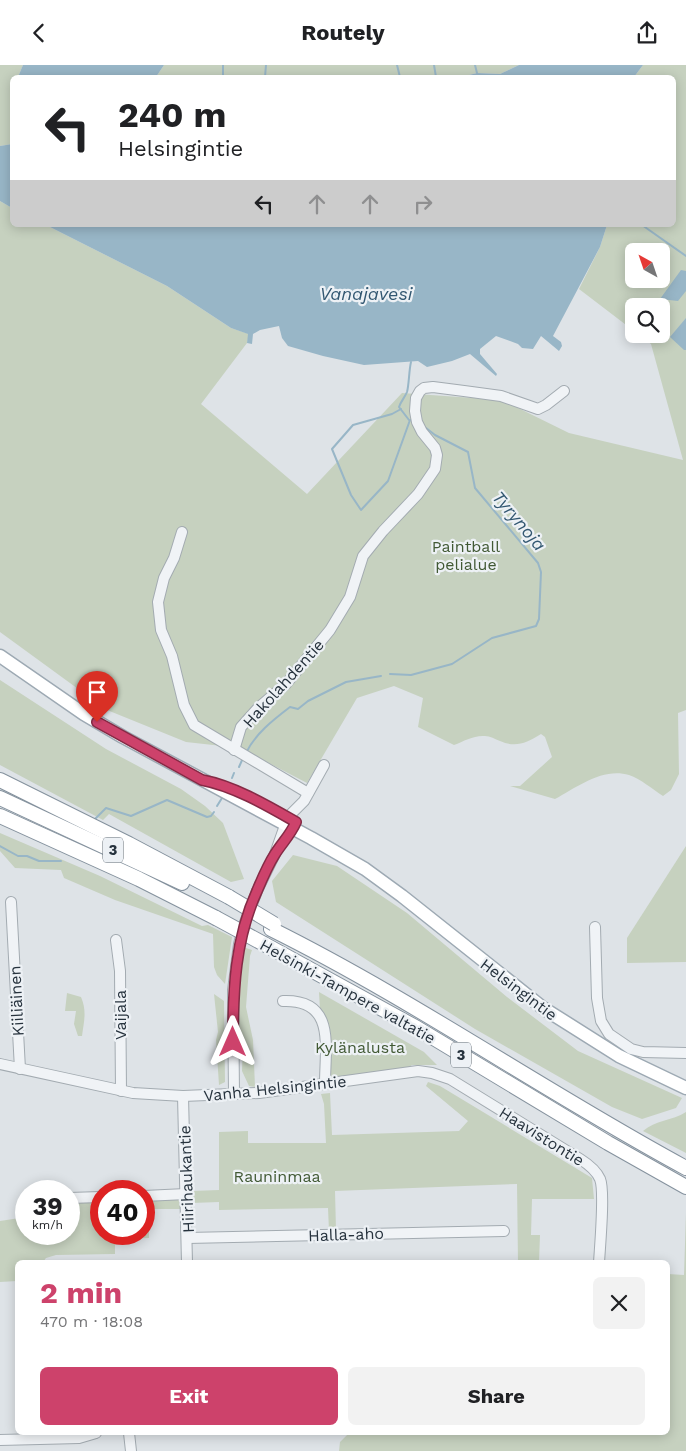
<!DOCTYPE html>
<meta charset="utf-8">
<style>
body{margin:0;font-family:"Work Sans",sans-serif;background:#f2f2f2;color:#202124;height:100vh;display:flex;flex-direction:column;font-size:19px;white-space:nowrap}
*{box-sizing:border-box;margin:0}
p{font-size:16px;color:#757577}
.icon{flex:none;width:28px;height:28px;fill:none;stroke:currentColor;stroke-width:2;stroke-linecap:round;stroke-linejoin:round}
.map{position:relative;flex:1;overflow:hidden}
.panel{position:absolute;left:15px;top:1195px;width:655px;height:175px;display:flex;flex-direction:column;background:#fff;border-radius:8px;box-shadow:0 2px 12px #0003}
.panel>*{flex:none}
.banner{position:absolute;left:10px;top:10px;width:666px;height:152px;border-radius:8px;box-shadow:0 2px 12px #0003;background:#fff;color:#202124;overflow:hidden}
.needle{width:32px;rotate:320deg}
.buttons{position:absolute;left:625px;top:178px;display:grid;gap:10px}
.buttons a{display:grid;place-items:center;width:45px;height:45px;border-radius:8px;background:#fff;box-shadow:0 2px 12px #0003;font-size:25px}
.speed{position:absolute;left:15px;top:1115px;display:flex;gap:10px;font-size:25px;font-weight:700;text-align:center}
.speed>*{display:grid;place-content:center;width:65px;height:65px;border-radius:50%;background:#fff;box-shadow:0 2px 12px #0003;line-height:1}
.speed small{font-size:12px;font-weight:400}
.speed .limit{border:8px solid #d22;background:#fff;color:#111}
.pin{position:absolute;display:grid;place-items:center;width:42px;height:42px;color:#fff;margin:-51px -21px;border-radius:50% 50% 50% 0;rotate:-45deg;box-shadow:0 0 5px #0007}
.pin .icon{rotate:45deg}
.me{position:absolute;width:55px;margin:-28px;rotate:0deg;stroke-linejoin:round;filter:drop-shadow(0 0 4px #0008)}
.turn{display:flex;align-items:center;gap:18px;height:105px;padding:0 25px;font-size:22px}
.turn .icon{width:65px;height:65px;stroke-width:2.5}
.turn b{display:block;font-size:35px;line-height:42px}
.lanes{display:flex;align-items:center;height:48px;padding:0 25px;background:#0003;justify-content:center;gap:25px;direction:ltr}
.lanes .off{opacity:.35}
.round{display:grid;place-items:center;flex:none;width:52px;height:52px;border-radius:8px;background:#f2f2f2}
.head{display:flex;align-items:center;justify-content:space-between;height:85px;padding:0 25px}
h1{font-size:30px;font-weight:700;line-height:38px;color:#cd426b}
.action{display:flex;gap:10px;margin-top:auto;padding:10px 25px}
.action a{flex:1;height:58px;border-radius:8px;background:#cd426b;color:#fff;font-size:20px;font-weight:700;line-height:58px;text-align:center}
.action a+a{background:#f2f2f2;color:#202124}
header{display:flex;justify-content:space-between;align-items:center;height:65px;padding:0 25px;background:#fff;font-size:22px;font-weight:700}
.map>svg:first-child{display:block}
.green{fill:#c6d1bf;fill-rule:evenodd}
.water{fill:#98b6c7}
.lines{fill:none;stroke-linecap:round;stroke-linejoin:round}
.stream{stroke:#98b6c7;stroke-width:2}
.minor-casing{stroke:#a3abb1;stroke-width:12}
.major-casing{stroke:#9da9b3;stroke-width:15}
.highway-casing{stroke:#85929e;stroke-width:16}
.minor{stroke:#f0f3f6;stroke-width:10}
.major{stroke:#fff;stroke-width:12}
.highway{stroke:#fff;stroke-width:14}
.highway-bridge-casing{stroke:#85929e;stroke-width:16;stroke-linecap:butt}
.highway-bridge{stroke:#fff;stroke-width:14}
.route-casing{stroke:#852b46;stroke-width:12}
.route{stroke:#cd426b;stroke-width:9}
.labels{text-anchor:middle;stroke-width:4.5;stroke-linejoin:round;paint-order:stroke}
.shield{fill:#edf1f5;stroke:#626c75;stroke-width:1}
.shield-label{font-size:15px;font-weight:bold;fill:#27333e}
.park-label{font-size:16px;fill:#415934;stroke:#edf1f5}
.street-label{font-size:16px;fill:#27333e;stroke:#edf1f5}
.water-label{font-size:18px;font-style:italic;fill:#325771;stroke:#edf1f5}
</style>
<header><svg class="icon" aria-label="back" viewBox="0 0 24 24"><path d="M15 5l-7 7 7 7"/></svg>Routely<svg class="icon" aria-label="share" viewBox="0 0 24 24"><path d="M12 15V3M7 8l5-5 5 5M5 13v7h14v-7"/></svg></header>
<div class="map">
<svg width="686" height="1386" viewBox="0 0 686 1386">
<rect width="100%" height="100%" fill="#dee3e7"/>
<g class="green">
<polygon points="0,0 23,0 18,12 12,12 12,79 0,81"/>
<polygon points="164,0 519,0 500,9 477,8 461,12 156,12"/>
<path d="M643 0H686V645L678 648 679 709 671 725 663 731C652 724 641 714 629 710 603 702 577 722 555 734L510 721H520L552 692 545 672 541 669C526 678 516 683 500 676 495 674 490 671 485 671 474 670 464 676 454 680L418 662 423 633 394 621 357 633 307 718 240 683 186 677 107 645 0 567V136L12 143V160H46L167 221 231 263 249 269 247 278 201 339 307 429 402 328 502 335 569 368 683 395 651 279 638 269H661V241H634V266L579 224 600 182 607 160H674V12H634ZM634 186H661V214H634Z"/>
<polygon points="0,615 106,684 181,724 205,741 223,758 244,814 231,817 109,749 103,755 0,700"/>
<polygon points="0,768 100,811 202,861 208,860 232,872 225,919 217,910 214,902 213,869 115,835 64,813 61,805 15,803 0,786"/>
<polygon points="686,781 686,897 627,898 627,873"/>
<polygon points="293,790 337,801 407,848 507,932 578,986 682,1033 676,1043 642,1054 612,1042 475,964 276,837 272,816"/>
<polygon points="243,882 252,885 250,891 246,942 253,975 255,1022 249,1021 242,1006 243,977 237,974 238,923"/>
<polygon points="319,927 424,987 437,1000 412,1000 406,1004 330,1015 328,956 320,945"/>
<path d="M67 928 81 932C87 946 84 956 82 971H78L74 959 76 946H65Z"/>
<polygon points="214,929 224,936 225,1017 219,1020 216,975 218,967"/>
<polygon points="428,1017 440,1021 592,1113 594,1134 532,1134 531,1170 540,1170 539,1197 518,1198 517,1119 335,1126 336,1165 329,1166 328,1143 219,1145 219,1137 192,1138 192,1126 219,1125 219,1067 248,1066 248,1078 326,1078 324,1039 321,1029 330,1028 332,1070 459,1066 468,1056 426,1021"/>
<path d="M686 1047V1088L643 1066C655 1055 672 1056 686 1047Z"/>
<polygon points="175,1133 180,1135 180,1144 149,1144 149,1173 115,1174 115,1189 56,1190 46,1193 43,1197 18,1198 17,1216 0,1217 0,1156 26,1152 26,1169 69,1169 69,1137 101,1136 101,1169 144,1169 144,1134"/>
<polygon points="686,1148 686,1386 339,1386 340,1377 349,1368 668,1368 668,1209 684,1210"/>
</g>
<g class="water">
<polygon points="23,0 164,0 156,12 18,12"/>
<polygon points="519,0 643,0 634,12 461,12 477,8 500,9"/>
<polygon points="12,79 12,143 0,136 0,81"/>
<polygon points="46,160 607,160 600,182 553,271 561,277 562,281 559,286 541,271 533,284 522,283 518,279 496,271 480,284 480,289 497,309 496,311 470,289 452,296 427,302 418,296 364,300 323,291 288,281 282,273 279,261 260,265 253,269 252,279 247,278 248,269 231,263 167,221"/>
<polygon points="681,205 686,206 686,226 678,236 660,234"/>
<polygon points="686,253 686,285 684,285 670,272"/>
</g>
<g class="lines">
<g class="stream">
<polyline points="397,0 400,12"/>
<polyline points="434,0 436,12"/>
<polyline points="475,0 477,8"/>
<polyline points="223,12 223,0"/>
<polyline points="265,12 266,0"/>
<polyline points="642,160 686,191"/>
<polyline points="401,344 392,349 353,360 332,384 351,430 361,445 388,416 410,355"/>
<path d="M409 355 399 342C401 336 405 332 407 327 409 320 409 305 411 297"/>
<polyline points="390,609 411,610 452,599 492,573 536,561 539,554 541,507 538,498 475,423 468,387 435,370 426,363"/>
<path d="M246 688C255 669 273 655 290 642L298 644 308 636 346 617 381 611"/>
<polyline points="239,702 243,693"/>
<polyline points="232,713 234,708"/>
<polyline points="217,741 222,733"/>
<polyline points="94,755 106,743 131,751 167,735 207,752 211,751 214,747"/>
<polyline points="0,781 18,791 27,791 39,796 61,796"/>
</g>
<g class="minor-casing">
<g id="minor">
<polyline points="182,467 174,493 164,513 158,537 161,565 172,591 184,640 194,660 308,728"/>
<polyline points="234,685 241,662 258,643 286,619 330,565 350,532 363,491 383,466 418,429 435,404 437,390 435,383 422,367 417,357 415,346 416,333 420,326 424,323 433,322 464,326 501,331 538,344 546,340 564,326"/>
<polyline points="11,837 20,1004"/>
<polyline points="595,862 597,933 601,956 609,969 631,984 643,987 686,988"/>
<polyline points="116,875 120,906 121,1026"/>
<path d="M283 936C336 934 325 981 325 1019"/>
<path d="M0 999 133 1028 183 1031 259 1028 418 1006 432 1008 450 1014 580 1094C588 1099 596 1105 600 1114 605 1126 600 1180 599 1198"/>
<polyline points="234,1029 233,925 239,879 244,860 257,826 275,789 288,752 304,736 324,700"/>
<polyline points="183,1031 187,1198"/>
<polyline points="144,1131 186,1129"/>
<polyline points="69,1133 101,1132"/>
<polyline points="187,1173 504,1166"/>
<polyline points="129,1368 131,1386"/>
<polyline points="0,1375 79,1373 96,1368"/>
</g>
</g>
<g class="major-casing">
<polyline id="major" points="0,591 84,649 123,672 311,773 365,804 402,831 543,943 619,991 686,1023"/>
</g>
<g class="highway-casing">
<g id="highway">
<polyline points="0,715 129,779 229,832"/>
<polyline points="0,733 182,818"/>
<polyline points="0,751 139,814 216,853"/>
<path d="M271 864C414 935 545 1027 686 1103"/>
<polyline points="264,879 417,963 608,1078 686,1122"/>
</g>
</g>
<use href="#minor" class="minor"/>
<use href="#major" class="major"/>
<use href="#highway" class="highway"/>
<g class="highway-bridge-casing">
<g id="highway-bridge">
<polyline points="229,832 274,859"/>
<polyline points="216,853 264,879"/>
</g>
</g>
<use href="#highway-bridge" class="highway-bridge"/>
</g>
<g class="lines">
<g class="route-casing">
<path id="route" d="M97 657 202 715C234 721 268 741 296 757 291 769 282 778 275 789 268 800 262 814 257 826 235 874 233 925 233 977"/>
</g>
<use href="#route" class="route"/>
</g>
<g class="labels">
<g class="shield">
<rect x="103" y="772.5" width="20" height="25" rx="4"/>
<rect x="451" y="977.5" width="20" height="25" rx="4"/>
</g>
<g class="shield-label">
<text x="113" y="790">3</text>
<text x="461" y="995">3</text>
</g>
<g class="park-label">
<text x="466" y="487">Paintball<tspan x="466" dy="18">pelialue</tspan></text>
<text x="360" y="988">Kylänalusta</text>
<text x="277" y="1117">Rauninmaa</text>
</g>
<g class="street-label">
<text transform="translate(283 618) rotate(-48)" y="6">Hakolahdentie</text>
<text transform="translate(519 924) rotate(37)" y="6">Helsingintie</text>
<text transform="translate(348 926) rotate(29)" y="6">Helsinki-Tampere valtatie</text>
<text transform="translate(16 936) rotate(-93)" y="6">Kiiliäinen</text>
<text transform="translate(120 950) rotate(-90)" y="6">Vaijala</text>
<text transform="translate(275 1023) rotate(-6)" y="6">Vanha Helsingintie</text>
<text transform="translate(542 1071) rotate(32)" y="6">Haavistontie</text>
<text transform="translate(186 1114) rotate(-92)" y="6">Hiirihaukantie</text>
<text transform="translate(346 1169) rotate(-2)" y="6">Halla-aho</text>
</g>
<g class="water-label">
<text x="366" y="235">Vanajavesi</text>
<text transform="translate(519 456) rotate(50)" y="6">Tyrynoja</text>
</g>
</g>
</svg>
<div class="buttons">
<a><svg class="needle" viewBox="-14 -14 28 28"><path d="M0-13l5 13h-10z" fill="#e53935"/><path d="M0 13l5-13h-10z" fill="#757577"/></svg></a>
<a><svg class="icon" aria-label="search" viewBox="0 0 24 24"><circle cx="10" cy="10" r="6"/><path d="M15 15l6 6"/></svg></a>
</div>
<div class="speed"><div>39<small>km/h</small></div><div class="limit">40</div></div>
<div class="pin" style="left:97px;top:657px;background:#d93025"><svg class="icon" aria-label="arrive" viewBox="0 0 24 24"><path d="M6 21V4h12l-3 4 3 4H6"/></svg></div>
<svg class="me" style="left:233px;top:977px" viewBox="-20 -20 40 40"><path d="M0-17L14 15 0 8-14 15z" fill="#cd426b" stroke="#fff" stroke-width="4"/></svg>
<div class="banner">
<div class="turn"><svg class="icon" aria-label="left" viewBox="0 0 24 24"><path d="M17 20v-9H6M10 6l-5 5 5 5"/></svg><div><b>240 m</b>Helsingintie</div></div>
<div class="lanes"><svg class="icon" aria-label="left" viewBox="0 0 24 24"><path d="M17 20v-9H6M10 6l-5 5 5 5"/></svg><svg class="icon off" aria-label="ahead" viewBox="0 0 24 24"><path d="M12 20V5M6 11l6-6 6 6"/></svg><svg class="icon off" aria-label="ahead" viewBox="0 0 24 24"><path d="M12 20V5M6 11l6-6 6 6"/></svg><svg class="icon off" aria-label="right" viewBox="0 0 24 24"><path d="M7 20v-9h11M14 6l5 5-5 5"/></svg></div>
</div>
<section class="panel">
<div class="head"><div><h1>2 min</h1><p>470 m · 18:08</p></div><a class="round"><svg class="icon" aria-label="close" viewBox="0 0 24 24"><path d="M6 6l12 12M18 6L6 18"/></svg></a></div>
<div class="action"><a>Exit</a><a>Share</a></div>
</section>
</div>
